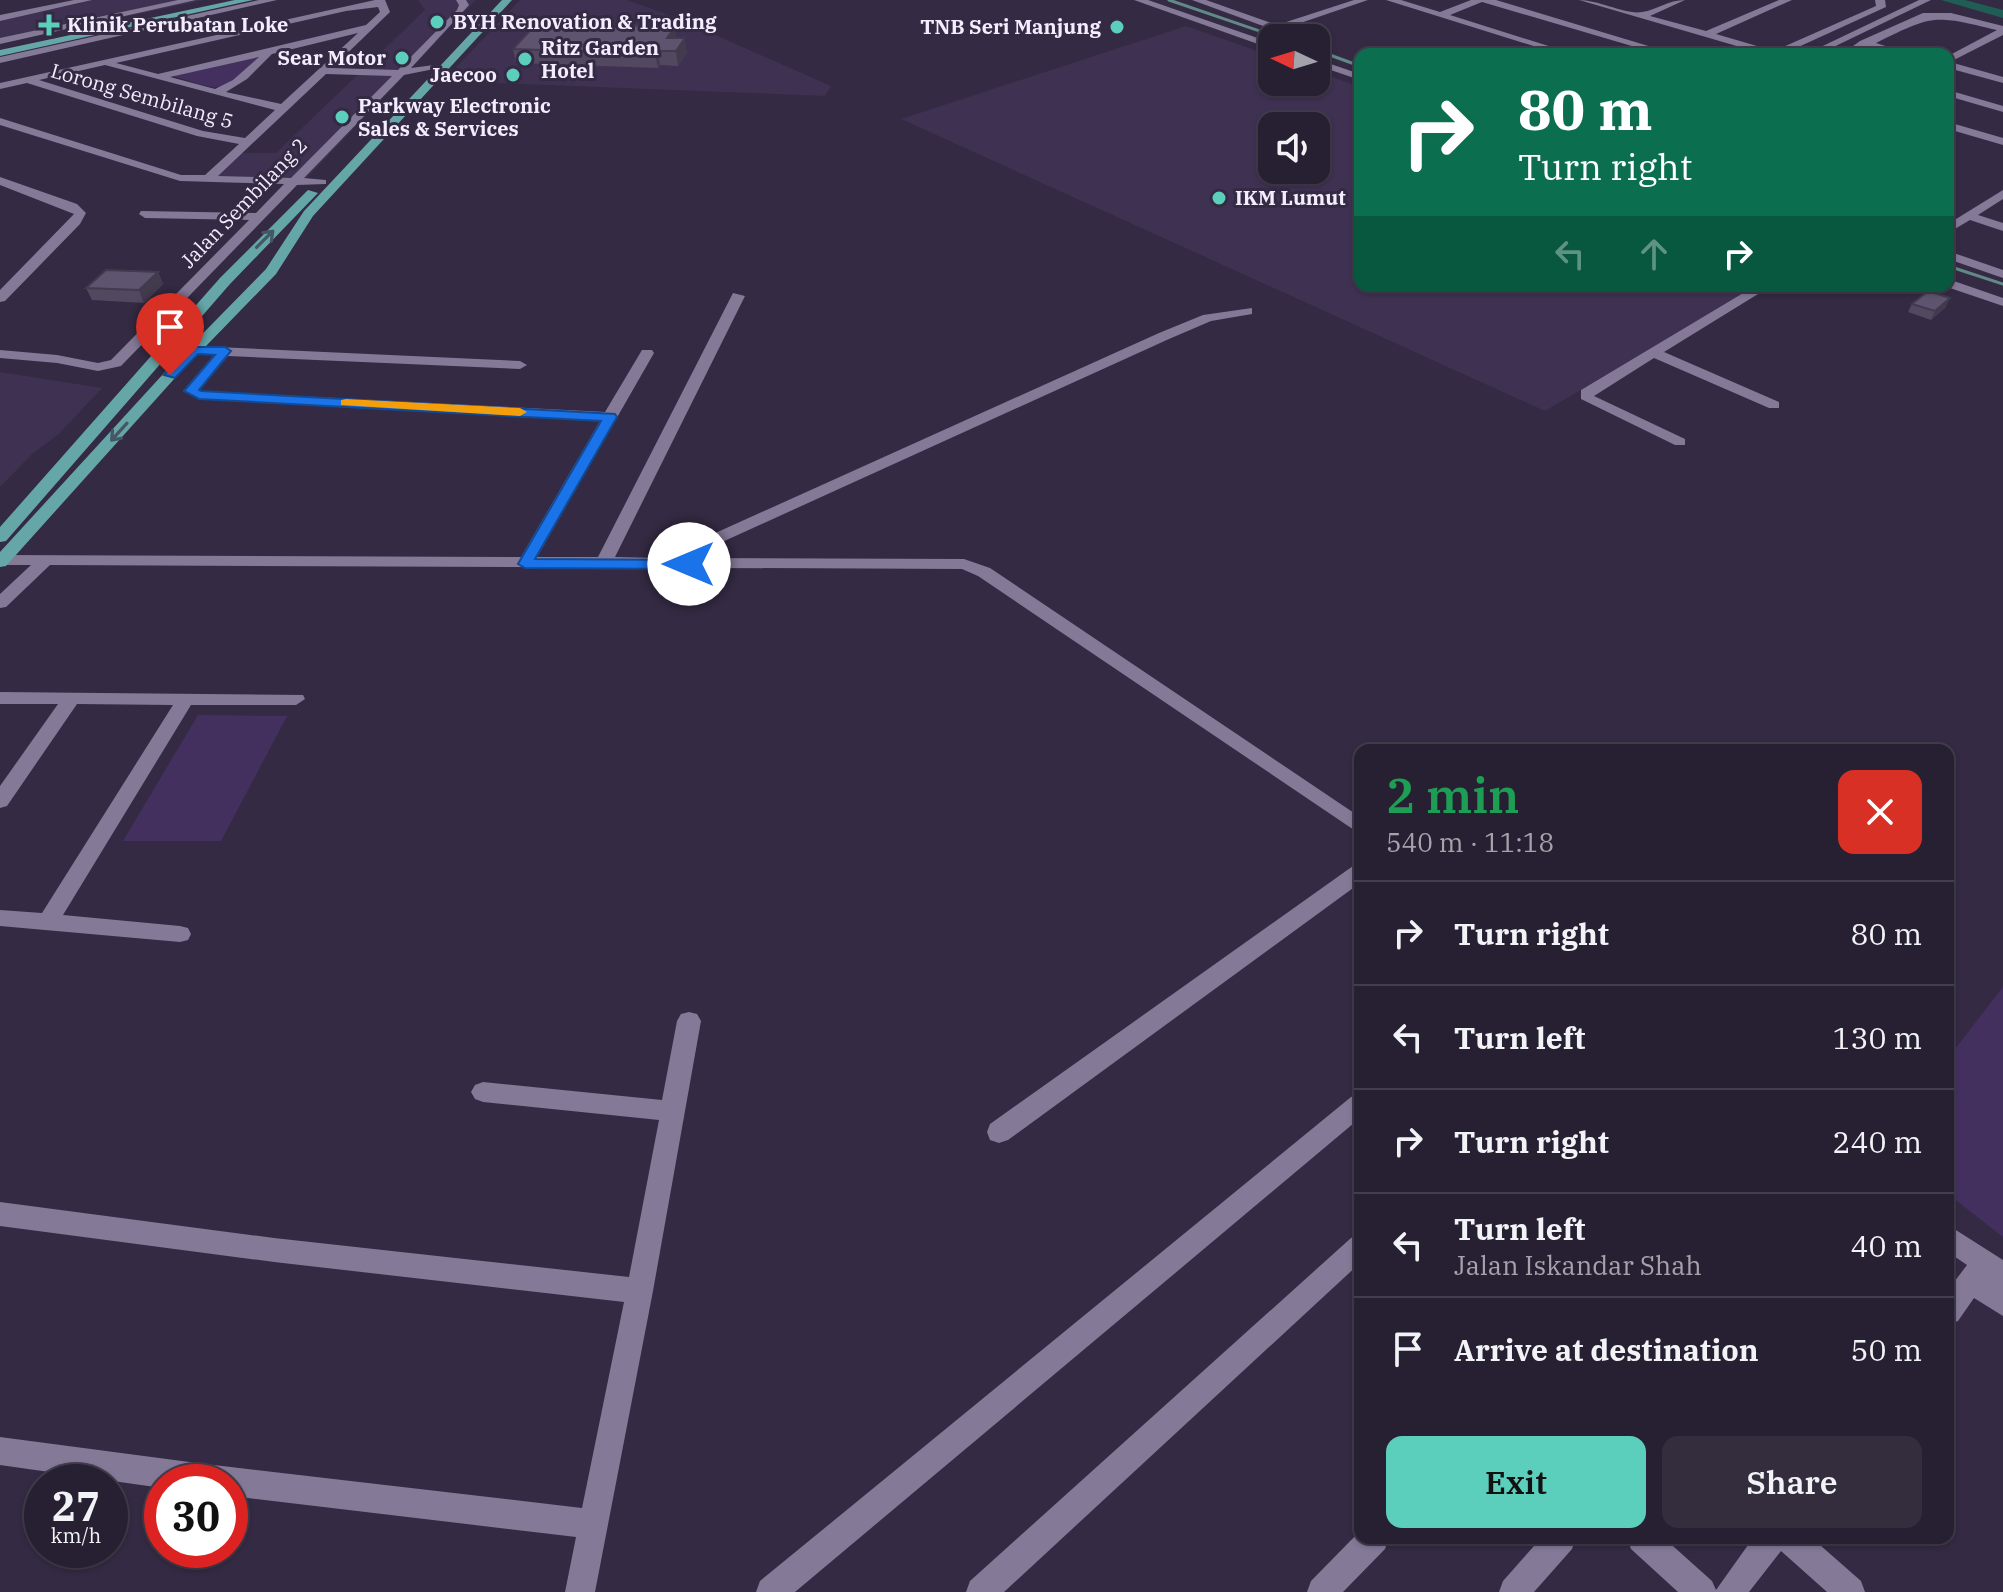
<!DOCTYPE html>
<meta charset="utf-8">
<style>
body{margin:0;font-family:"IBM Plex Serif",serif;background:#332d3e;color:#f1f3f6;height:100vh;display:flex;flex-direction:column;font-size:30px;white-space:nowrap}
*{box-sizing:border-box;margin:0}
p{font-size:26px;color:#a4a3ac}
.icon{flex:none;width:44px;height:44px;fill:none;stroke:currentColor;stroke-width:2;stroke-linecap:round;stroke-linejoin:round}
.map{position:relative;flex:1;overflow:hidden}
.drawer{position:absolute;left:1354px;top:744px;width:600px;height:800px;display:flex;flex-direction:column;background:#272032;border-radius:16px;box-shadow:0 2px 6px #0004,0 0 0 2px #433e4d}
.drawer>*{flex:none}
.banner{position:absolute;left:1354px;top:48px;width:600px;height:244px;border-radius:16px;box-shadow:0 2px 6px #0004,0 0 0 2px #433e4d;background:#0b6e4f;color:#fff;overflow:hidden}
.needle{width:52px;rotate:274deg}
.buttons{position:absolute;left:1258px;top:24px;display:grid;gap:16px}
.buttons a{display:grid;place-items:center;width:72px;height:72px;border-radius:16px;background:#272032;box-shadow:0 2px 6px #0004,0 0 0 2px #433e4d;font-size:40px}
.speed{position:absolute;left:24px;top:1464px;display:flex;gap:16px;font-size:40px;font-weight:700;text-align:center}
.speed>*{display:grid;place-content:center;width:104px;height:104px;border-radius:50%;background:#272032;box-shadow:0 2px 6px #0004,0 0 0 2px #433e4d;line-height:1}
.speed small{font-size:20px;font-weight:400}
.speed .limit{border:12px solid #d22;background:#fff;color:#111}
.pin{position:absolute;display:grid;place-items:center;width:68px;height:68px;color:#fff;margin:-82px -34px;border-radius:50% 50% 50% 0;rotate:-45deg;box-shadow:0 0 8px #0007}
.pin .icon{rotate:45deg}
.me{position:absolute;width:88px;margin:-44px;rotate:270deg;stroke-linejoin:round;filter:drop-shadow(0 0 6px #0008)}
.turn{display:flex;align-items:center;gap:28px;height:168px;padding:0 32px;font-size:36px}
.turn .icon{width:104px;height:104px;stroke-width:2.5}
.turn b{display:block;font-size:56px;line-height:68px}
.lanes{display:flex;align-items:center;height:76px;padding:0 32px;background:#0003;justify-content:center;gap:40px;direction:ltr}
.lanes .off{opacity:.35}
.round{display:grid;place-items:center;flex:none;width:84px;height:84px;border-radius:16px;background:#332d3e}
.overview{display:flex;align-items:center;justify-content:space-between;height:136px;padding:0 32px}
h1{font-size:48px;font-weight:600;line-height:60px;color:#1e9e55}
.button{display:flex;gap:16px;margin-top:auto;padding:16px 32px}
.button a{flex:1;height:92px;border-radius:16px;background:#5bcebc;color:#111;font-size:32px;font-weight:600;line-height:92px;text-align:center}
.button a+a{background:#332d3e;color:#f1f3f6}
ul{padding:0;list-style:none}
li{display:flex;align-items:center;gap:24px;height:104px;padding:0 32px;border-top:2px solid #433e4d}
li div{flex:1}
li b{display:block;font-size:30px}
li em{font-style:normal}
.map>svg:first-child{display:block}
.built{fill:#3f3152;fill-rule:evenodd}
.green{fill:#44305f}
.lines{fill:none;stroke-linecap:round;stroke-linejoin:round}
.stream{stroke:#608988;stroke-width:3}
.river{fill:#205e55;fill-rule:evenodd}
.minor{fill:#847997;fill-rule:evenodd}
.major{fill:#65a7a9;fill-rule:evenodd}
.wall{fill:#524860}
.shaded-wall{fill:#423b4e}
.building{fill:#5f5470;stroke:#423b4e;stroke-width:2}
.oneway{stroke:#455667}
.route{fill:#1a73e8;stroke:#114b97;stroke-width:2}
.slow{fill:#f59e0b}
.poi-dot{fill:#5bcebc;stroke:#342a43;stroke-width:3}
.labels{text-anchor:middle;stroke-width:6;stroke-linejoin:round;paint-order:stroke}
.far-poi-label{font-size:20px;font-weight:bold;fill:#f4edfe;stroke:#342a43;text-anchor:start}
.far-street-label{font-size:20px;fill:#f4edfe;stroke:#342a43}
</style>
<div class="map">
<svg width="2003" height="1592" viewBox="0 0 2003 1592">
<rect width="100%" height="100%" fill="#342a43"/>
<g class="built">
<polygon points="79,0 205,0 0,43 0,20 82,3"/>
<polygon points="418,0 476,0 301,184 207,182 240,153 276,153 425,10"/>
<polygon points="520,0 627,0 677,18 831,86 825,96 443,81"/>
<path d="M1186 26 1272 56V82H1316V71L1360 87V286H1757L1545 411 901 119ZM1272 126H1316V170H1272Z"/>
<polygon points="0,372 102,388 59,434 32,454 0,487"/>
</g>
<g class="green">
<path d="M255 56 259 59C217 94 225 92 173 76Z"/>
<polygon points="198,715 287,716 221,841 123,841"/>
<polygon points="2003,987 2003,1237 1948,1194 1948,1058"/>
</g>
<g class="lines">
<g class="stream">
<polyline points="1169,0 1280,38"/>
<polyline points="1316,50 1360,66"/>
<polyline points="1948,266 2003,284"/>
</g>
<polygon class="river" points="1941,0 1965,0 2003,10 2003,18"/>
<g class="minor">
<polygon points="74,0 92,0 0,21 0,15"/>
<polygon points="178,0 196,0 0,44 0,38"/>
<polygon points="259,0 277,0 0,63 0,57"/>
<path d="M375 0H385L390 12 332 68 398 70 457 10 459 5 456 0H466L469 5 411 68 434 65V69L404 75 304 178 326 180V184L297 185 121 366 98 371 57 363 0 358V350L57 355 98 363 111 360 249 220 145 218 139 214 141 211 256 213 284 184 180 181 0 125V118L181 175H205L239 144 197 136 27 83 0 89V83ZM378 7 380 12 366 25 158 74 116 63 346 11ZM358 33 281 104 226 92 247 79 272 54ZM259 57 233 80 215 89 170 77ZM105 65 275 110 245 138 203 131 39 80ZM326 74 392 76 291 178 218 176Z"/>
<polygon points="1134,0 1148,0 1272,43 1272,49"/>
<polygon points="1192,0 1206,0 1277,25 1354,0 1368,0 1277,31"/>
<polygon points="1386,0 1401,0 1440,12 1471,0 1496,0 1675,54 1659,54 1482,2 1450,15 1574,54 1559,54"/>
<path d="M1579 0C1599 0 1626 15 1642 12 1657 10 1668 0 1685 0L1650 16 1706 31 1779 0H1792L1716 34 1774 51 1876 6 1875 0H1885L1886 7 1783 54H1764Z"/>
<polygon points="1919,0 1931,0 1819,54 1806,54"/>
<path d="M1923 13H1951L2003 26V35L1950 62 2003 77V83L1948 68V56L1997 30C1934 15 1934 14 1876 43L1911 54H1894L1868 47 1855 54H1842L1860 41Z"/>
<polygon points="1316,59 1360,74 1360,80 1316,65"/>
<polygon points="1948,90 2003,106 2003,112 1948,96"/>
<polygon points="1948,122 2003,138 2003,145 1948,129"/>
<polygon points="0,177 77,204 86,213 80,224 5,301 0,302 0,290 74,214 0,185"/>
<polygon points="2003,190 2003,199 1978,215 2003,223 2003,231 1970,220 1948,233 1948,224"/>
<polygon points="1948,251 2003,270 2003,278 1948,259"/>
<polygon points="1948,279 2003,298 2003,306 1944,286 1948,286"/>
<polygon points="1755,286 1771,286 1664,352 1779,402 1779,408 1769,408 1654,358 1594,396 1685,439 1685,445 1675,445 1581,399 1581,390"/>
<polygon points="733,293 745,296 615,557 660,558 1159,333 1203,315 1252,308 1252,314 1211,321 1169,339 687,558 964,559 990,568 1360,817 1360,834 978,576 962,569 50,565 6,607 0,608 0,594 31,565 0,565 2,555 521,557 600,421 199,399 183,391 214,355 190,353 188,350 195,346 520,361 527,365 520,369 228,356 199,390 202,391 605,412 642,350 652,350 654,353 537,557 598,557"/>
<polygon points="0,692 303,695 305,699 296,705 191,705 63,915 180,926 188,928 191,934 188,940 180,942 0,926 0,910 42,913 173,705 77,704 7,806 0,808 0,786 58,704 0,704"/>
<polygon points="1360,864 1360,883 1008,1140 999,1143 990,1140 987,1132 990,1124 1353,866"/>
<polygon points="689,1012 697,1014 701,1021 653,1291 595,1592 565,1592 576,1537 230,1496 230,1482 162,1482 162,1488 0,1465 0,1437 197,1463 582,1508 624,1302 274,1262 0,1226 0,1202 274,1238 629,1277 659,1120 483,1102 475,1099 471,1092 475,1085 483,1082 662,1100 677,1021 681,1014"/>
<polygon points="1360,1094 1360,1118 795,1592 756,1592 760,1581 1351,1097"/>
<polygon points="1948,1225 2003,1260 2003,1316 1974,1298 1958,1321 1948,1325 1948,1290 1967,1265 1948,1252"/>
<polygon points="1360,1234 1360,1263 1004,1592 966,1592 970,1581 1351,1238"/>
<polygon points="1360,1531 1360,1538 1389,1538 1385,1549 1343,1592 1307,1592 1311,1581"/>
<polygon points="1541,1538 1576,1538 1572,1549 1534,1592 1499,1592 1503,1581"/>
<polygon points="1627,1538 1664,1538 1712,1581 1716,1590 1753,1538 1812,1538 1861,1581 1865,1592 1827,1592 1781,1551 1749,1592 1678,1592 1631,1549"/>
</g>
<g class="major">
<polygon points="235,0 253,0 0,56 0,50"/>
<polygon points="502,0 512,0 313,216 276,274 175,378 6,566 0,567 0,552 165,372 266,269 304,211"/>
<polygon points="308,190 318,193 230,284 6,541 0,542 0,527 220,278"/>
</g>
</g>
<g class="wall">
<polygon points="677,38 687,52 678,66 660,65 658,68 516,63 513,49"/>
<polygon points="158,272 163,284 144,303 92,300 86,288"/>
<polygon points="1912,304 1946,307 1931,320 1908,312"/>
</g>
<g class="shaded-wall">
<polygon points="675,27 677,41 667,38"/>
<polygon points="685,38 687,52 678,66 676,51"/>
<polygon points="658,51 660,65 658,68 655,54"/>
<polygon points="158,272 163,284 144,303 139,290"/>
<polygon points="1950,298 1946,307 1931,320 1935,311"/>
</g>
<g class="building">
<polygon points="538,22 675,27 667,38 685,38 676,51 658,51 655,54 513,49"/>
<polygon points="106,270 158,272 139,290 86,288"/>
<polygon points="1928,291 1950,298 1935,311 1912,304"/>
</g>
<defs><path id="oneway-shaft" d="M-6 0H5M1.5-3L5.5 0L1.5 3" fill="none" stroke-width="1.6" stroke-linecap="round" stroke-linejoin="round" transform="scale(2)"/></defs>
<g class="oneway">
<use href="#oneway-shaft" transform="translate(265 239) rotate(-45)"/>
<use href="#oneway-shaft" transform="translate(119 432) rotate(132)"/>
</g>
<polygon class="route" points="190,347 225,347 231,351 199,390 201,391 615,414 617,417 535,559 689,560 697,564 689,569 525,568 518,564 601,421 199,399 184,391 215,355 198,354 175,378 164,375"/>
<polygon class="slow" points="346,399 520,408 527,412 520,416 341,405 341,400"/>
<g class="poi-dot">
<circle cx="437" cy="22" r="8"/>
<path d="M45 13h8v8h8v8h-8v8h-8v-8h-8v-8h8z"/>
<circle cx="1117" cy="27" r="8"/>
<circle cx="402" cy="58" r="8"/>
<circle cx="525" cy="59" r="8"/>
<circle cx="513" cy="75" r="8"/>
<circle cx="342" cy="117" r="8"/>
<circle cx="1219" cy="198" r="8"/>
</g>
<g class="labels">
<g class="far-poi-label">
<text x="453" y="29">BYH Renovation &amp; Trading</text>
<text x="67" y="32">Klinik Perubatan Loke</text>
<text x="1101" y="34" text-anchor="end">TNB Seri Manjung</text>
<text x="541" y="55">Ritz Garden<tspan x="541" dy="23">Hotel</tspan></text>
<text x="386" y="65" text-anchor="end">Sear Motor</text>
<text x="497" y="82" text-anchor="end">Jaecoo</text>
<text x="358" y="113">Parkway Electronic<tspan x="358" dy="23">Sales &amp; Services</tspan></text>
<text x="1235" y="205">IKM Lumut</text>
</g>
<g class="far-street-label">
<text transform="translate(142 96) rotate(16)" y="7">Lorong Sembilang 5</text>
<text transform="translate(244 203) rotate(-46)" y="7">Jalan Sembilang 2</text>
</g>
</g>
</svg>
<div class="buttons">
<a><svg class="needle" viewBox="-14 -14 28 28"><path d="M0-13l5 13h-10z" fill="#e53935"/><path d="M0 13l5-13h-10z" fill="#a4a3ac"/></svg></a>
<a><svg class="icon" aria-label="sound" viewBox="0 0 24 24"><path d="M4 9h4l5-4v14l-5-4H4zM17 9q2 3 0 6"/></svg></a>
</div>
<div class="speed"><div>27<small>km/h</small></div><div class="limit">30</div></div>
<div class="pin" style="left:170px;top:375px;background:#d93025"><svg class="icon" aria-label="arrive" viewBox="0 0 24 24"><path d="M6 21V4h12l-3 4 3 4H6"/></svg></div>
<svg class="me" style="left:689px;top:564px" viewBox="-20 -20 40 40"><circle r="19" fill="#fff"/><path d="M0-13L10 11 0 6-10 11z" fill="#1a73e8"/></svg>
<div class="banner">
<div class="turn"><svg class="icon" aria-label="right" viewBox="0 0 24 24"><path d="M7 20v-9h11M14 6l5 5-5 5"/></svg><div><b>80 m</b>Turn right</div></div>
<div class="lanes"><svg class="icon off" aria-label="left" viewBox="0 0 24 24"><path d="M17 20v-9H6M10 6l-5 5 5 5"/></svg><svg class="icon off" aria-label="ahead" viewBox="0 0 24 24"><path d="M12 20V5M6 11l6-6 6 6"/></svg><svg class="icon" aria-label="right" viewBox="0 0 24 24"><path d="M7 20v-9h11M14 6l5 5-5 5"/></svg></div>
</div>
<section class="drawer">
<div class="overview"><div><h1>2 min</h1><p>540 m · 11:18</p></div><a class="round" style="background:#d93025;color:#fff"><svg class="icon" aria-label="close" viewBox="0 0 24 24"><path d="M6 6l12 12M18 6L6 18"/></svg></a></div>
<ul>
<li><svg class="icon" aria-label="right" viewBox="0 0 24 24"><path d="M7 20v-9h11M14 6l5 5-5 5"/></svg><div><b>Turn right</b></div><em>80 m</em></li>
<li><svg class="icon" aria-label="left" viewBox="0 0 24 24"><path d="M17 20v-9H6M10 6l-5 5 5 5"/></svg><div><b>Turn left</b></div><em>130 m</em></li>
<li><svg class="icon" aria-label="right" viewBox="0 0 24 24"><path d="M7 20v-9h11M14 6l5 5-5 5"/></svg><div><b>Turn right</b></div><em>240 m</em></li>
<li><svg class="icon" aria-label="left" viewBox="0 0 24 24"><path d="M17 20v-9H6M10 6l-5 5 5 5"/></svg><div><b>Turn left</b><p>Jalan Iskandar Shah</p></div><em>40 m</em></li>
<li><svg class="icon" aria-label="arrive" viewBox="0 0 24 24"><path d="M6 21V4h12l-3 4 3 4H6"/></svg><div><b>Arrive at destination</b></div><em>50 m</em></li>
</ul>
<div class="button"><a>Exit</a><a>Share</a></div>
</section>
</div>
